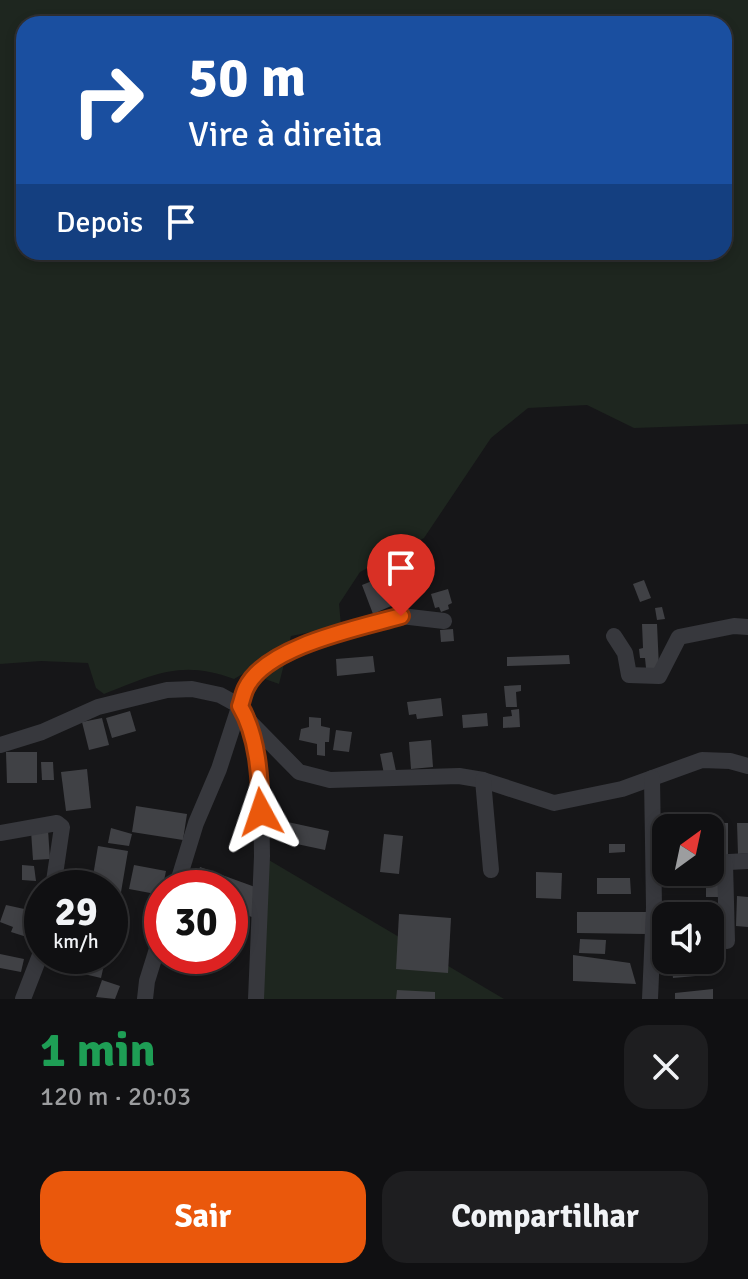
<!DOCTYPE html>
<html lang="pt">
<meta charset="utf-8">
<style>
body{margin:0;font-family:Signika,sans-serif;background:#1e1e20;color:#f1f3f6;height:100vh;display:flex;flex-direction:column;font-size:30px;white-space:nowrap}
*{box-sizing:border-box;margin:0}
p{font-size:26px;color:#9c9d9f}
.icon{flex:none;width:44px;height:44px;fill:none;stroke:currentColor;stroke-width:2;stroke-linecap:round;stroke-linejoin:round}
.map{position:relative;height:999px;overflow:hidden}
.side{display:flex;flex-direction:column;background:#101012;flex:1}
.side>*{flex:none}
.guide{position:absolute;left:16px;top:16px;width:716px;height:244px;border-radius:24px;box-shadow:0 4px 12px #0003,0 0 0 2px #303032;background:#1a4fa0;color:#fff;overflow:hidden}
.needle{width:52px;rotate:33deg}
.buttons{position:absolute;left:652px;top:814px;display:grid;gap:16px}
.buttons a{display:grid;place-items:center;width:72px;height:72px;border-radius:16px;background:#101012;box-shadow:0 4px 12px #0003,0 0 0 2px #303032;font-size:40px}
.speed{position:absolute;left:24px;top:870px;display:flex;gap:16px;font-size:40px;font-weight:700;text-align:center}
.speed>*{display:grid;place-content:center;width:104px;height:104px;border-radius:50%;background:#101012;box-shadow:0 4px 12px #0003,0 0 0 2px #303032;line-height:1}
.speed small{font-size:20px;font-weight:400}
.speed .limit{border:12px solid #d22;background:#fff;color:#111}
.pin{position:absolute;display:grid;place-items:center;width:68px;height:68px;color:#fff;margin:-82px -34px;border-radius:50% 50% 50% 0;rotate:-45deg;box-shadow:0 0 8px #0007}
.pin .icon{rotate:45deg}
.me{position:absolute;width:88px;margin:-44px;rotate:355deg;stroke-linejoin:round;filter:drop-shadow(0 0 6px #0008)}
.turn{display:flex;align-items:center;gap:28px;height:168px;padding:0 40px;font-size:36px}
.turn .icon{width:104px;height:104px;stroke-width:2.5}
.turn b{display:block;font-size:56px;line-height:68px}
.then{display:flex;align-items:center;height:76px;padding:0 40px;background:#0003;gap:16px;font-size:30px}
.round{display:grid;place-items:center;flex:none;width:84px;height:84px;border-radius:24px;background:#1e1e20}
.headline{display:flex;align-items:center;justify-content:space-between;height:136px;padding:0 40px}
h1{font-size:48px;font-weight:800;line-height:60px;color:#1e9e55}
.button{display:flex;gap:16px;margin-top:auto;padding:16px 40px}
.button a{flex:1;height:92px;border-radius:24px;background:#ea580c;color:#fff;font-size:32px;font-weight:800;line-height:92px;text-align:center}
.button a+a{background:#1e1e20;color:#f1f3f6}
.map>svg:first-child{display:block}
.green{fill:#1e261f;fill-rule:evenodd}
.building{fill:#404145}
.lines{fill:none;stroke-linecap:round;stroke-linejoin:round}
.minor{stroke:#37383d;stroke-width:16}
.route-casing{stroke:#983908;stroke-width:20}
.route{stroke:#ea580c;stroke-width:14}
</style>
<div class="map">
<svg width="748" height="999" viewBox="0 0 748 999">
<rect width="100%" height="100%" fill="#161618"/>
<g class="green">
<path d="M0 0H748V424L634 428 587 405 528 408 491 438 424 538 360 572 339 604 341 626 291 636 279 684 246 672 234 679C181 659 153 675 104 694L96 688 88 663 41 661 0 664ZM24 24H724V252H24Z"/>
<polygon points="262,856 504,999 256,999"/>
</g>
<g class="building">
<polygon points="387,575 398,603 373,614 362,585"/>
<polygon points="644,580 651,598 640,602 633,584"/>
<polygon points="448,589 452,603 448,605 449,609 441,612 439,607 435,608 431,594"/>
<polygon points="662,607 665,619 657,620 655,608"/>
<polygon points="642,624 657,624 659,668 646,668 645,658 640,658 639,649 643,648"/>
<polygon points="453,629 454,641 441,642 440,630"/>
<polygon points="569,655 570,664 507,666 507,657"/>
<polygon points="373,656 375,672 337,676 336,659"/>
<polygon points="521,685 521,691 516,692 517,707 506,707 504,686"/>
<polygon points="441,698 443,716 417,719 416,714 409,715 407,702"/>
<polygon points="519,709 520,727 503,728 503,717 512,716 511,710"/>
<polygon points="130,711 136,731 112,738 106,718"/>
<polygon points="487,713 488,726 463,728 462,715"/>
<polygon points="309,717 321,718 321,726 330,728 329,742 325,742 325,756 317,755 317,744 299,740 301,729 309,727"/>
<polygon points="102,718 109,745 89,750 82,722"/>
<polygon points="336,730 352,732 349,752 333,750"/>
<polygon points="431,740 433,767 411,769 409,742"/>
<polygon points="6,752 37,752 37,783 7,783"/>
<polygon points="392,752 396,771 384,774 380,754"/>
<polygon points="41,762 53,762 54,780 42,780"/>
<polygon points="87,769 91,808 66,811 61,772"/>
<polygon points="136,806 187,814 183,840 132,832"/>
<polygon points="283,821 329,831 325,850 278,840"/>
<polygon points="700,823 728,823 728,856 710,856 710,828 700,828"/>
<polygon points="737,823 748,823 748,853 738,854"/>
<polygon points="111,828 132,834 129,846 108,843"/>
<polygon points="48,830 50,859 33,860 31,831"/>
<polygon points="384,834 403,836 399,874 380,872"/>
<polygon points="609,844 625,844 625,852 609,853"/>
<polygon points="98,846 128,851 120,898 110,896 110,888 91,888"/>
<polygon points="22,865 34,866 36,881 22,880"/>
<polygon points="134,865 166,871 161,895 129,889"/>
<polygon points="200,867 255,887 252,917 230,910 230,888 193,888"/>
<polygon points="710,870 719,870 719,897 706,897 706,872 710,872"/>
<polygon points="536,872 562,873 561,899 536,898"/>
<polygon points="597,878 630,878 631,894 597,894"/>
<polygon points="737,896 748,897 748,927 736,926"/>
<polygon points="6,905 38,912 30,938 11,932 13,927 0,922"/>
<polygon points="577,912 646,912 646,934 577,933"/>
<polygon points="399,914 451,918 448,973 396,969"/>
<rect x="710" y="927" width="10" height="23"/>
<polygon points="580,939 606,940 605,954 579,953"/>
<polygon points="0,954 24,959 21,972 0,968"/>
<polygon points="573,955 630,963 636,984 573,981"/>
<polygon points="70,956 106,956 101,978 67,970"/>
<polygon points="671,960 706,960 707,975 673,978"/>
<polygon points="102,980 120,986 115,999 96,997"/>
<polygon points="713,989 713,999 675,999 675,993"/>
<polygon points="397,990 435,992 435,999 396,999"/>
</g>
<g class="lines">
<g class="minor">
<polyline points="614,636 625,653 629,675 659,676 679,637 734,626 748,627"/>
<polyline points="250,722 261,790 262,856 256,999"/>
<polyline points="0,745 42,732 98,707 167,690 192,689 220,695 240,706 250,722 299,772 330,780 459,776 483,780 554,803 622,789 702,760 730,761 748,766"/>
<polyline points="483,780 491,870"/>
<polyline points="0,833 57,823 62,827 53,888"/>
<polyline points="710,863 748,861"/>
<polyline points="725,863 727,941"/>
<polyline points="176,888 196,823 219,769 246,686 274,658 320,639 401,616 444,621"/>
<polyline points="23,999 42,950"/>
<polyline points="145,999 147,981 162,933"/>
<polyline points="650,999 654,907 652,778"/>
</g>
</g>
<g class="lines">
<g class="route-casing">
<path id="route" d="M261 812C260 778 258 736 240 706 242 701 243 694 246 688 266 646 359 628 401 616"/>
</g>
<use href="#route" class="route"/>
</g>
</svg>
<div class="buttons">
<a><svg class="needle" viewBox="-14 -14 28 28"><path d="M0-13l5 13h-10z" fill="#e53935"/><path d="M0 13l5-13h-10z" fill="#9c9d9f"/></svg></a>
<a><svg class="icon" aria-label="sound" viewBox="0 0 24 24"><path d="M4 9h4l5-4v14l-5-4H4zM17 9q2 3 0 6"/></svg></a>
</div>
<div class="speed"><div>29<small>km/h</small></div><div class="limit">30</div></div>
<div class="pin" style="left:401px;top:616px;background:#d93025"><svg class="icon" aria-label="arrive" viewBox="0 0 24 24"><path d="M6 21V4h12l-3 4 3 4H6"/></svg></div>
<svg class="me" style="left:261px;top:812px" viewBox="-20 -20 40 40"><path d="M0-17L14 15 0 8-14 15z" fill="#ea580c" stroke="#fff" stroke-width="4"/></svg>
<div class="guide">
<div class="turn"><svg class="icon" aria-label="right" viewBox="0 0 24 24"><path d="M7 20v-9h11M14 6l5 5-5 5"/></svg><div><b>50 m</b>Vire à direita</div></div>
<div class="then">Depois<svg class="icon" aria-label="arrive" viewBox="0 0 24 24"><path d="M6 21V4h12l-3 4 3 4H6"/></svg></div>
</div>
</div>
<section class="side">
<div class="headline"><div><h1>1 min</h1><p>120 m · 20:03</p></div><a class="round"><svg class="icon" aria-label="close" viewBox="0 0 24 24"><path d="M6 6l12 12M18 6L6 18"/></svg></a></div>
<div class="button"><a>Sair</a><a>Compartilhar</a></div>
</section>
